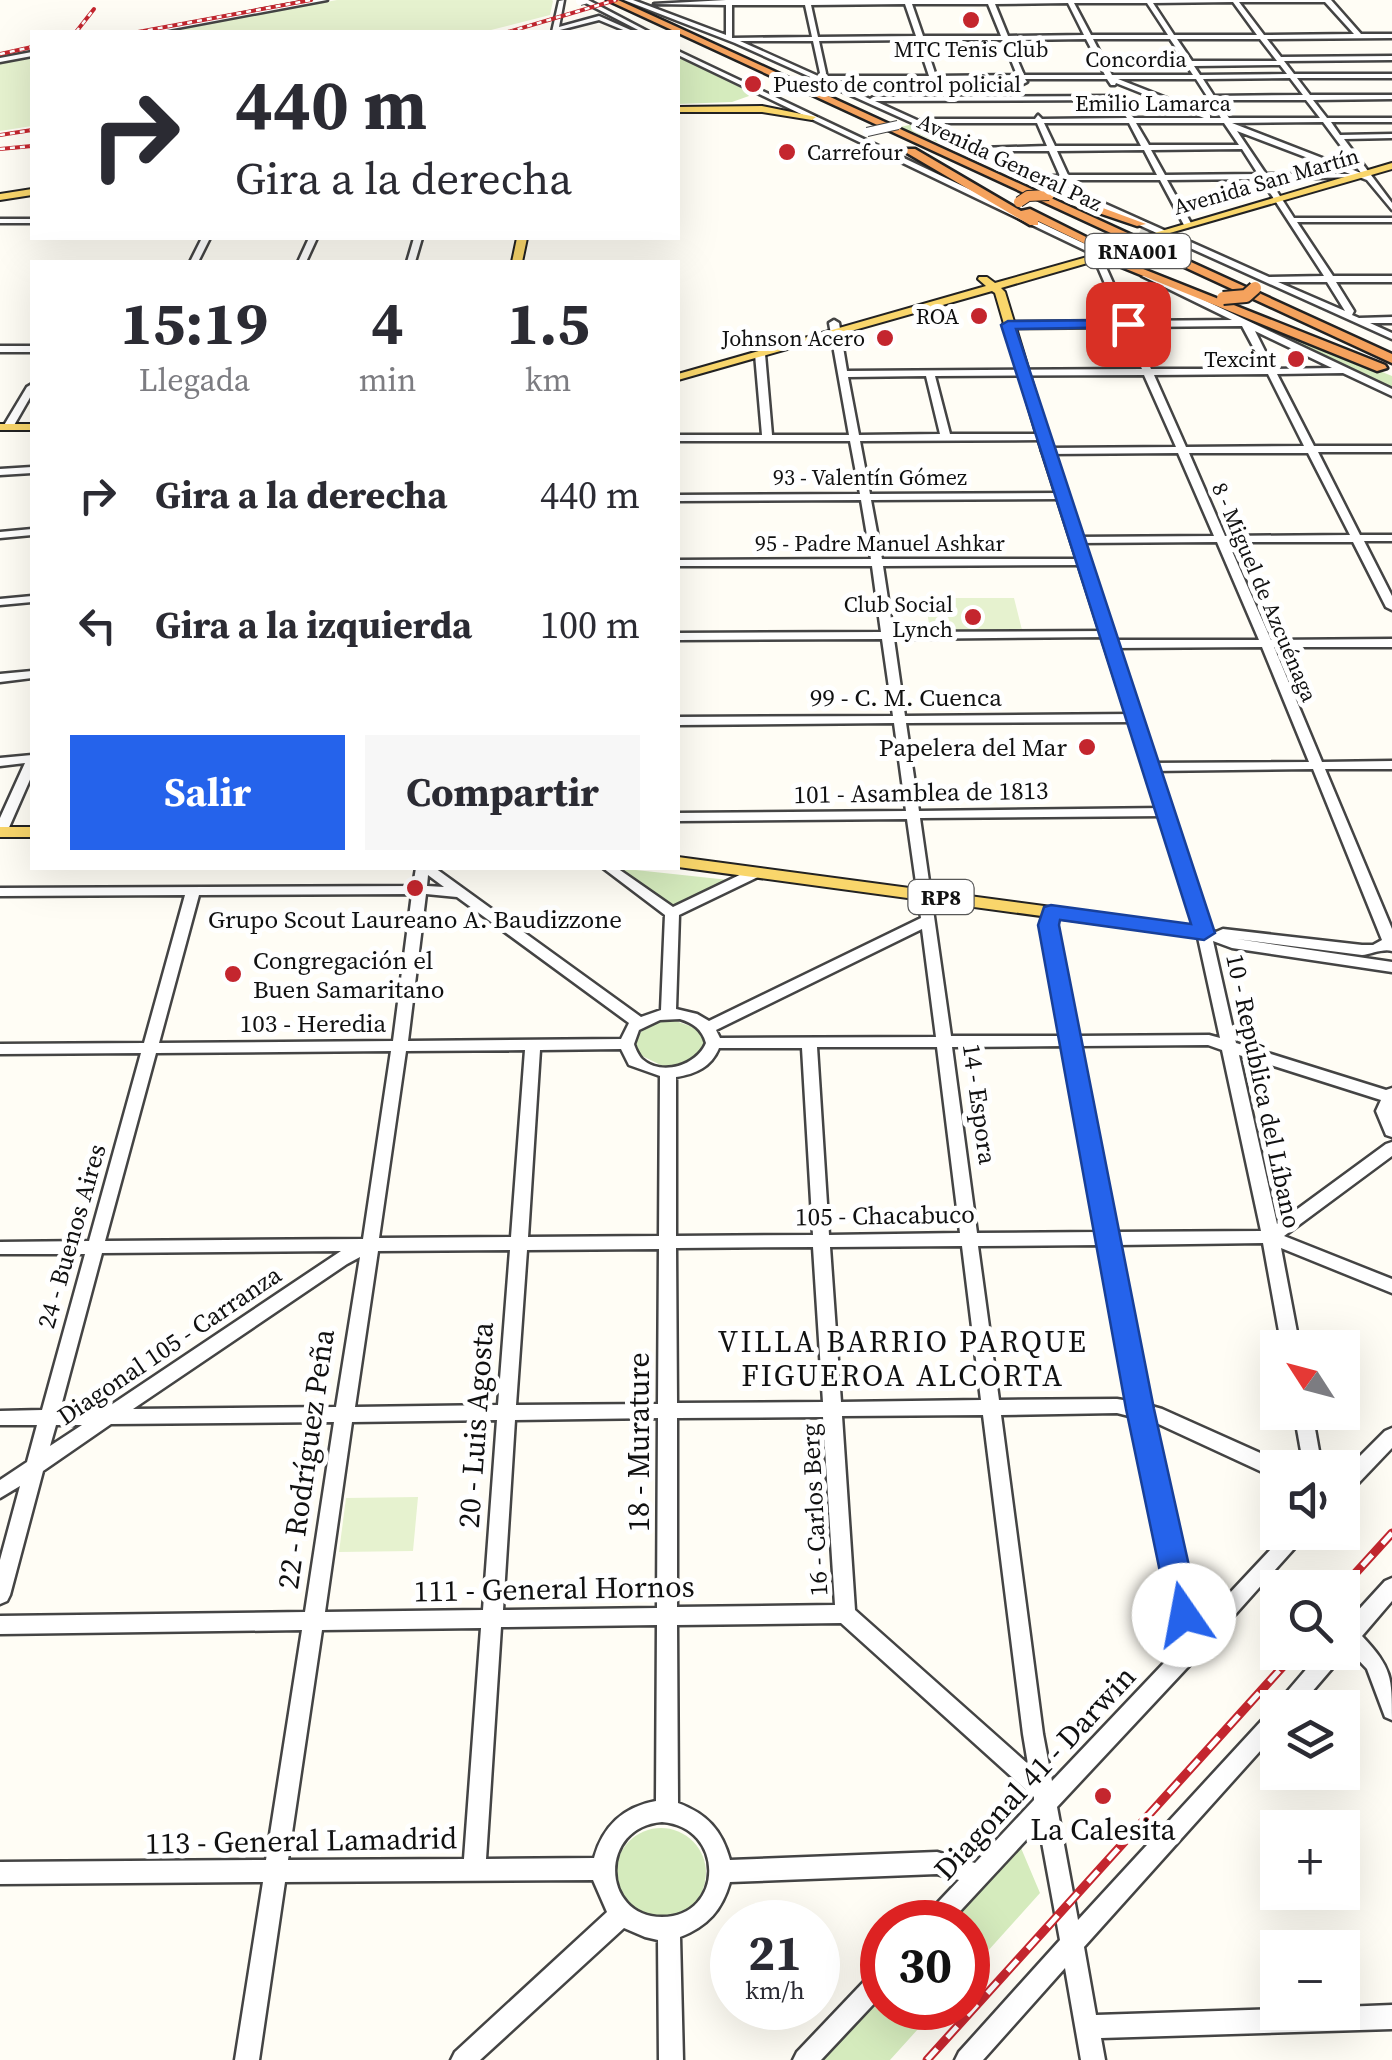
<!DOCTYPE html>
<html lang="es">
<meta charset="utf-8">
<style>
body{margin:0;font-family:"Source Serif 4",serif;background:#f7f7f7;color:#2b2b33;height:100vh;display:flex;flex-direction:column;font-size:38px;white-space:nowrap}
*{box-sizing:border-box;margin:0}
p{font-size:32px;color:#7c7c81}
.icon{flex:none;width:55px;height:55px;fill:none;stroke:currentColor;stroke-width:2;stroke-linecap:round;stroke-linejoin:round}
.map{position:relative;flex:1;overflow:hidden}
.drawer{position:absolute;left:30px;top:260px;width:650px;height:610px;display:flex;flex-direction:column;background:#fff;border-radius:0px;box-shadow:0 10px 40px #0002}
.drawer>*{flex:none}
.banner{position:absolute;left:30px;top:30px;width:650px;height:210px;border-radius:0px;box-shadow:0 10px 40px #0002;background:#fff;color:#2b2b33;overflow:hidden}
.needle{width:65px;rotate:306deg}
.fabs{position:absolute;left:1260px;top:1330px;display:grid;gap:20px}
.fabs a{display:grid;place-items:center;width:100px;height:100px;border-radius:0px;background:#fff;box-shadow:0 10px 40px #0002;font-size:50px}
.speed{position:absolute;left:710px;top:1900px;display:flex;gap:20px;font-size:50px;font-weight:700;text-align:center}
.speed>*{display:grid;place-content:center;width:130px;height:130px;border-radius:50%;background:#fff;box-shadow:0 10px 40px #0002;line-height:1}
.speed small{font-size:25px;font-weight:400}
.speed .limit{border:15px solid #d22;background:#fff;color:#111}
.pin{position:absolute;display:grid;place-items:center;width:85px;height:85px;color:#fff;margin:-42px;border-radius:20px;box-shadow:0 5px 15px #0006}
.me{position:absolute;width:110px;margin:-55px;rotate:348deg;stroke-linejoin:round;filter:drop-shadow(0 0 8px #0008)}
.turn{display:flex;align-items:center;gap:35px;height:210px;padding:0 40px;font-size:45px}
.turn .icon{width:130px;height:130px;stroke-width:2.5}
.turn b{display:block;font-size:70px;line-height:85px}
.eta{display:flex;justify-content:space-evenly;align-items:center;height:170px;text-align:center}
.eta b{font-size:60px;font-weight:700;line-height:70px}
.primary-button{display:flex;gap:20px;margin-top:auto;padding:20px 40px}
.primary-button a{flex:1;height:115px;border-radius:0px;background:#2563eb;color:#fff;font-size:40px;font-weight:700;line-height:115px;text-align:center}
.primary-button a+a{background:#f7f7f7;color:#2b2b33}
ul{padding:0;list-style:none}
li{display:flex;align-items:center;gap:30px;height:130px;padding:0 40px}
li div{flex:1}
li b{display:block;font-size:38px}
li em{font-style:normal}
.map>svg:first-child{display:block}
.green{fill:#d5ebbd}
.pitch{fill:#e6f2cf}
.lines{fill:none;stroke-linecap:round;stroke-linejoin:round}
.highway-tunnel{stroke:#dbdad3;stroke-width:12;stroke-dasharray:12 6;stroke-linecap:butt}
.minor-casing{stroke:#444;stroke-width:5}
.major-casing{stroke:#222;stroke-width:4}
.highway-casing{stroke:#222;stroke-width:5}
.minor{fill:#fff;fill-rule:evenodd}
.major{fill:#f9d66b;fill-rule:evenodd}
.highway{fill:#f5a25d;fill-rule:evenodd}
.rail-far1-casing{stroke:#c4262e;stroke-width:4}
.rail-casing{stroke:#c4262e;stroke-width:9}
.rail-far1{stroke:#fff;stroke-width:2.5;stroke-dasharray:5;stroke-linecap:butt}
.rail{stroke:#fff;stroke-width:5;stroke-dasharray:15;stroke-linecap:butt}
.minor-bridge-casing{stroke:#444;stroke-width:10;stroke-linecap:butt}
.major-bridge-casing{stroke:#222;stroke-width:15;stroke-linecap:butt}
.highway-bridge-far1-casing{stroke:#222;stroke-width:12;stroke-linecap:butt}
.highway-bridge-casing{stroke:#222;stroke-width:16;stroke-linecap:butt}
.minor-bridge{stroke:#fff;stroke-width:8}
.major-bridge{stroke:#f9d66b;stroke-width:11}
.highway-bridge-far1{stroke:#f5a25d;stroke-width:10}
.highway-bridge{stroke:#f5a25d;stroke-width:12}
.route{fill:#2563eb;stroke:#184099;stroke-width:2.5}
.poi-dot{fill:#c4262e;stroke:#fff;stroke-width:4}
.labels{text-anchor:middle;stroke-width:10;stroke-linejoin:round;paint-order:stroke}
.far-poi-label{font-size:22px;fill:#111;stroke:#fff;text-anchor:end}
.far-street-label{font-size:22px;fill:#111;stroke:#fff}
.shield{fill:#fff;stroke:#585858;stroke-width:2.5}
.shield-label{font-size:22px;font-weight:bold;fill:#111}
.street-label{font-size:25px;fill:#111;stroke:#fff}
.poi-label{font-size:25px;fill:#111;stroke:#fff;text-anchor:end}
.quarter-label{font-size:30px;letter-spacing:2.5px;fill:#111;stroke:#fff}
.near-street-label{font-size:30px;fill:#111;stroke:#fff}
.near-poi-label{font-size:30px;fill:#111;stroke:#fff}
</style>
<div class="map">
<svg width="1392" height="2060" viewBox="0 0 1392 2060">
<rect width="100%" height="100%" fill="#fffdf5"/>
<g class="green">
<polygon points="678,57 746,90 749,96 732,102 678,104"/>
<polygon points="914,124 918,125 1106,210 900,127"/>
<polygon points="1157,279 1392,376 1392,390"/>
<polygon points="613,868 617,868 729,880 671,908"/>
<polygon points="670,1019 701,1030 706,1045 697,1059 665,1067 638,1054 636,1038 648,1024"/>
<circle cx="661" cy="1873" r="45"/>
<polygon points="1021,1848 1040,1893 968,1973 968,1922 952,1922"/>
<polygon points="882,1996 882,2008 937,2008 890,2060 822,2060"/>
</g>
<g class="pitch">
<polygon points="337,0 552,0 553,1 550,15 483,32 165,32"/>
<polygon points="32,57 32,126 0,131 0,63"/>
<polygon points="951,598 1014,598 1022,630 930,630 926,605 952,605"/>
<polygon points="418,1497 413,1551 339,1552 346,1498"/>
</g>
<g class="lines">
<g class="highway-tunnel">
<polyline points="1140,231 1168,243"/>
<polyline points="1096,245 1121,256"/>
</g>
<g class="minor-casing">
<g id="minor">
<polygon points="314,0 327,0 156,32 145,32"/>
<polygon points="564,0 559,27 599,16 635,32 628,32 599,20 552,32 559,1"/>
<polygon points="580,0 588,0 649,32 642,32"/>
<path d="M624 0H633L726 35V5L654 4 726 0H1331L1361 34H1392V38L1267 39 1281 57 1392 56V60L1284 61 1294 74H1392V78H1297L1310 95H1392V99L1313 100 1327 118H1392V122H1331L1340 135 1392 134V138L1344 139 1392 203V210L1367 180 1359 177 1269 179 1294 218H1392V222H1297L1333 276H1392V282H1336L1354 311 1352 315 1359 318 1392 317V323H1370L1392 333V339L735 43ZM1233 2 1257 35H1174L1153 3ZM1239 2H1325L1354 34 1264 35ZM1068 3 1084 35 1008 36 995 4ZM1074 3H1147L1168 35H1091ZM905 4 916 36 818 37 811 5ZM912 4H988L1001 36H923ZM732 5H805L812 37 732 38ZM1086 39 1105 75H1024L1009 40ZM1093 39H1170L1185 61 1105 62ZM1177 39H1260L1277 61H1192ZM917 40 929 76H825L826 73 819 41ZM924 40H1003L1017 75 936 76ZM740 41H813L820 73 818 76ZM1280 65 1287 74 1200 75 1194 66ZM1107 66H1187L1193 75H1112ZM1290 78 1303 95 1214 96 1203 79ZM1018 79 1023 84 1027 82 1025 79H1107L1111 85H1115L1116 83 1204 118H1134L1128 112 1124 114 1127 118 1042 119 1038 115 1035 119H922L919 121 875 101 1120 100 1124 98 1120 96 873 97 870 99 828 80H930L936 88 940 86 937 80ZM1118 79H1196L1221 118H1210V115ZM1217 100H1306L1320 118H1229ZM1323 122 1361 173 1232 123ZM924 123H1037L1047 146 979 148ZM1044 123H1129L1141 146H1055ZM1136 123H1224L1239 145H1149ZM1237 131 1350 174H1266ZM1242 149 1258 174 1165 175 1151 150ZM1144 150 1157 175H1068L1057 151ZM987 151H1049L1060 176H1042ZM1261 179 1324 276 1269 277 1052 180H1062L1067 185 1071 183 1070 180H1160L1184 225 1188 227 1192 225 1167 180ZM1278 282H1327L1345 311Z"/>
<path d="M678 51 1119 260V264L1107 261 1105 265 1130 321 1232 320 1142 276 1149 274 1392 389V396L1343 373 1277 374 1314 446H1392V452H1318L1360 535H1392V541H1364L1392 596V610L1386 607 1353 542H1228L1271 640 1392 639V647H1274L1322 762 1392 761V769H1325L1392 929V951C1384 948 1371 954 1362 955L1237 939 1392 962V972L1232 948 1213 941 1236 1043 1386 1090 1392 1088V1137L1386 1135 1376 1111 1381 1100 1239 1055 1277 1224 1386 1144 1392 1142V1156L1284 1236 1392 1279V1293L1281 1248 1300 1348H1282L1263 1243 1117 1245 1148 1405 1162 1409 1285 1464 1286 1468H1278V1478L1271 1476 1152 1421 1197 1628 1287 1532H1309L1199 1655 1057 1807 1078 1920 1274 1707 1321 1652H1342V1648L1344 1652 1341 1658 1298 1708H1278V1731L1084 1947 1096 2015 1278 2009V2012H1342V2007L1392 2005V2029L1101 2038 1105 2060H1081L1065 1968 983 2060H955L959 2052 1060 1940 1039 1826 950 1922H924L927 1914 959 1880 937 1874 730 1882C722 1910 708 1926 680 1937L683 2060H659L658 1940 645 1937 624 1928 480 2060H451L455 2052 607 1912 593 1880 285 1882 259 2060H235L263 1882 0 1884V1862L266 1860 302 1630 0 1634V1616L305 1612 334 1422 111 1424 43 1471 10 1595 7 1601 0 1604V1560L20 1486 0 1498V1480L27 1462 37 1425H0V1411L42 1410 85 1254H0V1242L89 1241 141 1053 0 1054V1044L144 1043 185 895 0 896V888L413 886 416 868H435L641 1017 661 1010 665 915 603 868H617L673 907 750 870H760L762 873 760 876 679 915 676 1009 697 1014 709 1021 921 918 907 819 678 821V813L906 811 894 723 678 725V717L893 716 882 639 678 640V633L881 632 872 566H678V560L871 559 861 500 678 501V495L860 494 850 441H678V435H762L755 354 760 351 765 354 772 435H849L829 323 834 320 839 323 847 371 1142 369 1123 327 1008 328 1003 325 1008 322 1121 321 1097 265 1099 257 678 55ZM1242 326 1265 369H1151L1133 327ZM1255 331 1332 368 1274 369ZM1268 374 1304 446 1186 447 1154 375ZM1144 375 1176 447 1047 448 1042 451 1047 454 1178 453 1214 536 1076 537 1071 540 1076 543 1217 542 1259 640H1111L1105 644 1111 648 1262 647 1309 762 1150 763 1144 767 1150 771 1313 769 1382 940 1373 945H1362L1223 929 1216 932 1204 929 1199 930 1197 933 1220 1038 1209 1035 1077 1036 1056 929 1058 912 1051 908 1044 912 1042 929 1062 1036H951L920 818 1165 816 1172 812 1165 808 919 811 906 723 1135 722 1141 718 1135 714 905 716 894 639 1108 637 1114 634 1108 631 893 632 883 566 1084 565 1090 562 1084 559H882L871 500 1062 499 1067 496 1062 493 870 494 860 441 1043 440 1048 437 1043 434H950L935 376ZM926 376 940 434 859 435 848 377ZM1189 453H1308L1350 535 1225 536ZM428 875 444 887 427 886ZM412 894 393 1041 159 1043 199 895ZM426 894 457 897 629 1023 621 1039 408 1041ZM922 929 936 1037 720 1038 716 1030ZM680 1019C693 1023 702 1029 706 1043 697 1065 662 1077 642 1059 639 1056 635 1048 634 1044L639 1030 660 1020ZM1208 1045 1222 1050 1261 1231 1115 1232 1079 1046ZM1064 1046 1098 1232 977 1233 952 1047ZM817 1047H937L960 1233 829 1235ZM719 1048H802L813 1235 676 1236V1077C696 1074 711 1067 719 1048ZM621 1049 629 1065 660 1076 659 1236 528 1237 540 1050ZM525 1050 511 1237 379 1238 406 1051ZM391 1051 363 1239 105 1241 156 1053ZM1100 1245 1129 1401 1117 1399 999 1400 978 1246ZM962 1246 981 1400 841 1402 830 1247ZM813 1247 823 1402 677 1403 676 1248ZM659 1249 658 1404 516 1405 527 1250ZM510 1250 498 1405 355 1407 378 1251ZM341 1251 105 1409 60 1410 102 1253ZM360 1257 336 1407 133 1409 347 1264ZM1117 1413 1133 1417 1181 1645 1052 1781 1043 1734 1001 1415ZM983 1415 1023 1734 1028 1764 855 1610 842 1416ZM823 1417 835 1605 677 1607V1418ZM658 1418 657 1608 503 1610 515 1420ZM497 1420 483 1610 325 1612 352 1422ZM56 1425H82L50 1446ZM841 1623 1034 1797V1800L975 1863 937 1852 730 1860C722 1830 707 1814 678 1803L677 1625ZM657 1625 656 1801C623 1807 603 1826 594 1858L486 1859 501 1627ZM481 1628 464 1859 288 1860 322 1630ZM662 1822C726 1827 724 1917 662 1917 601 1917 598 1827 662 1822Z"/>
<polygon points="32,52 32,56 0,62 0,58"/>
<rect x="0" y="219" width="32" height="4"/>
<polygon points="202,238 210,238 198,262 190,262"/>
<polygon points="309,238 317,238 306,262 298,262"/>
<polygon points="414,238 422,238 415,262 407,262"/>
<rect x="0" y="346" width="32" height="6"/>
<polygon points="32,384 32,394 13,427 4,429 3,427 27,387"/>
<polygon points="32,467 32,473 0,475 0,469"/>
<polygon points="32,529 32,535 0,538 0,532"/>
<polygon points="32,596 32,602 0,605 0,599"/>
<polygon points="32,671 32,678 0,682 0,674"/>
<polygon points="32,755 32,775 7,832 0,836 0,818 25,763 0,766 0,758"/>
<polygon points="1294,1412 1312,1412 1322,1468 1304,1468"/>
<polygon points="1392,1428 1392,1448 1349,1493 1342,1495 1342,1474 1385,1431"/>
<path d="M1392 1578V1601L1362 1636C1392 1668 1392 1677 1392 1720L1385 1717 1367 1669 1347 1648H1342V1628L1385 1581Z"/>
<polygon points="882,1968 882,1995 821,2060 793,2060 797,2052 874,1971"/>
</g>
</g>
<g class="major-casing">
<g id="major">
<polygon points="762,106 816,117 812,120 762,112 678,112 678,107"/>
<polygon points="1392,163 1392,169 1149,239 1141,237"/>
<polygon points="32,189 32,195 0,200 0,194"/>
<polygon points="517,238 527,238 522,262 512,262"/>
<polygon points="1119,248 1122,249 1122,253 1001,288 1005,292 1049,437 1212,933 1210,937 1204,938 678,867 678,857 1194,926 1037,437 995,293 992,291 678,380 678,374 986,286 978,279 979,277 987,277 995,283"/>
<rect x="0" y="424" width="32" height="6"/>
<rect x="0" y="827" width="32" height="10"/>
</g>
</g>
<g class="highway-casing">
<g id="highway">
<polygon points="607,0 618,0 1392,354 1392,363"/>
<polygon points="907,149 915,149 1021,211 1030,209 1102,245 1092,247 1038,221 1038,225 1030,225 907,153"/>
<polygon points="1084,204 1092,204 1146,224 1137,226 1084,208"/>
<polygon points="1113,257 1385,365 1387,368 1377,371 1109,262 1109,258"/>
</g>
</g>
<use href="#minor" class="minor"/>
<use href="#major" class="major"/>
<use href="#highway" class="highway"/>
<g class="rail-far1-casing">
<g id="rail-far1">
<polyline points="76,32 94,9"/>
<polyline points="138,32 311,0"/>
<polyline points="508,32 616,0"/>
<polyline points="0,54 32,47"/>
<polyline points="0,135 32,130"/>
<polyline points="0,149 32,146"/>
</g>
</g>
<g class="rail-casing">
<g id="rail">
<polyline points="1342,1588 1392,1533"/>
<polyline points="927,2060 1296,1652"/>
</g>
</g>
<use href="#rail-far1" class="rail-far1"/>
<use href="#rail" class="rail"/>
<g class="minor-bridge-casing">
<g id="minor-bridge">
<polyline points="580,1 584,0"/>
<polyline points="774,89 804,83"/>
<polyline points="867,132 898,125"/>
</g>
</g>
<g class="major-bridge-casing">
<polyline id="major-bridge" points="1119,251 1155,241"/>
</g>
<g class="highway-bridge-far1-casing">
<polyline id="highway-bridge-far1" points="1019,202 1028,196 1049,195"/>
</g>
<g class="highway-bridge-casing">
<polyline id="highway-bridge" points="1223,298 1246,296 1255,288"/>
</g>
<use href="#minor-bridge" class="minor-bridge"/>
<use href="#major-bridge" class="major-bridge"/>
<use href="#highway-bridge-far1" class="highway-bridge-far1"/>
<use href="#highway-bridge" class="highway-bridge"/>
</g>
<polygon class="route" points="1128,320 1133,321 1133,327 1016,329 1215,933 1204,940 1060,920 1059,925 1154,1409 1200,1615 1195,1625 1184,1628 1174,1625 1169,1615 1126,1409 1038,925 1044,907 1051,905 1191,924 1001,325 1008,321"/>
<g class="poi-dot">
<circle cx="971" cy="20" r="10"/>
<circle cx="753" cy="84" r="10"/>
<circle cx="787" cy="152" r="10"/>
<circle cx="979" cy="316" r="10"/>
<circle cx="885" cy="338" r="10"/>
<circle cx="1296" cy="359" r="10"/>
<circle cx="973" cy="617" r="10"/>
<circle cx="1087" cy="747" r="10"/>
<circle cx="415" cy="888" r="10"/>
<circle cx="233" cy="974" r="10"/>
<circle cx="1103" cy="1796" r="10"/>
</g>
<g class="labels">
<g class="far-poi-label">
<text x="971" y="57" text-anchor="middle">MTC Tenis Club</text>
<text x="773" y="92" text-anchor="start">Puesto de control policial</text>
<text x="807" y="160" text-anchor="start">Carrefour</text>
<text x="959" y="324">ROA</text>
<text x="865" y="346">Johnson Acero</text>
<text x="1276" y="367">Texcint</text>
<text x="953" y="612">Club Social<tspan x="953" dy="25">Lynch</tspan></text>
</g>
<g class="far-street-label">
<text x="1136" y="67">Concordia</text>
<text x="1153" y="111">Emilio Lamarca</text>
<text transform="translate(1010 162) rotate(25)" y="8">Avenida General Paz</text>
<text transform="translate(1266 181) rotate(-16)" y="8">Avenida San Martín</text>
<text x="870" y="485">93 - Valentín Gómez</text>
<text x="880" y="551">95 - Padre Manuel Ashkar</text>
<text transform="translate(1265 592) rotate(67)" y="8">8 - Miguel de Azcuénaga</text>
</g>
<g class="shield">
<rect x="1085.5" y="234" width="105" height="34" rx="8"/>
<rect x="908.5" y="880" width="65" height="34" rx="8"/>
</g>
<g class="shield-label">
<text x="1138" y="259">RNA001</text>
<text x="941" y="905">RP8</text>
</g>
<g class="street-label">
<text x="906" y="706">99 - C. M. Cuenca</text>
<text transform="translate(921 792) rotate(-1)" y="9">101 - Asamblea de 1813</text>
<text x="313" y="1032">103 - Heredia</text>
<text transform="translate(1264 1091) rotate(78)" y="9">10 - República del Líbano</text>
<text transform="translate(980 1104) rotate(82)" y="9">14 - Espora</text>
<text transform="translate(885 1215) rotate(-1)" y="9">105 - Chacabuco</text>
<text transform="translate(71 1236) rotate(-74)" y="9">24 - Buenos Aires</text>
<text transform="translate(169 1345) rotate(-34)" y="9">Diagonal 105 - Carranza</text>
<text transform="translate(814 1510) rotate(-93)" y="9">16 - Carlos Berg</text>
</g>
<g class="poi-label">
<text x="1067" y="756">Papelera del Mar</text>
<text x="415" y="928" text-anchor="middle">Grupo Scout Laureano A. Baudizzone</text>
<text x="253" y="969" text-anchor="start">Congregación el<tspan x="253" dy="29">Buen Samaritano</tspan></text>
</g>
<g class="quarter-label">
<text x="903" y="1352">VILLA BARRIO PARQUE<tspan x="903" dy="34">FIGUEROA ALCORTA</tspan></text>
</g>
<g class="near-street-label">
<text transform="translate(476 1425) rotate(-86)" y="10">20 - Luis Agosta</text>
<text transform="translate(639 1442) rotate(-90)" y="10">18 - Murature</text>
<text transform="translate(306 1459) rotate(-82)" y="10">22 - Rodríguez Peña</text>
<text transform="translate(554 1589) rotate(-1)" y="10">111 - General Hornos</text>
<text transform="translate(1035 1773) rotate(-47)" y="10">Diagonal 41 - Darwin</text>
<text transform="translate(301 1841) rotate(-1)" y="10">113 - General Lamadrid</text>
</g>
<g class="near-poi-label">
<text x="1103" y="1840">La Calesita</text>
</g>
</g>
</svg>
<div class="fabs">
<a><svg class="needle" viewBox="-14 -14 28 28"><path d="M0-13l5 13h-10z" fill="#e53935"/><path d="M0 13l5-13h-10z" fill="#7c7c81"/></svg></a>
<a><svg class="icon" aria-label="sound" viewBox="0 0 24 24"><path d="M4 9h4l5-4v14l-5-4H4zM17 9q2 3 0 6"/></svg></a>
<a><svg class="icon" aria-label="search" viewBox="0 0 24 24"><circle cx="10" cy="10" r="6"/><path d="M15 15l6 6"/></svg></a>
<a><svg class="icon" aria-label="layers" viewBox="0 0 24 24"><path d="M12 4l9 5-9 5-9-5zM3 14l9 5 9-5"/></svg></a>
<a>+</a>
<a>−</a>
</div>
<div class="speed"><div>21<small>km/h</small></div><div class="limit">30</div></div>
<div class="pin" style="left:1128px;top:324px;background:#d93025"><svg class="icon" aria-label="arrive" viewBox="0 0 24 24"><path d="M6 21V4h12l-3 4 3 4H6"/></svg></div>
<svg class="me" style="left:1184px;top:1615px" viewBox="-20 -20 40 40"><circle r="19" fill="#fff"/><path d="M0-13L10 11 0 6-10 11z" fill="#2563eb"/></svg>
<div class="banner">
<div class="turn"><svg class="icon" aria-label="right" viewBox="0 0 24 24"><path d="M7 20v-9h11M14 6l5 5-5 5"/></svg><div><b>440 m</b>Gira a la derecha</div></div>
</div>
<section class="drawer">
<div class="eta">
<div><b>15:19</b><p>Llegada</p></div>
<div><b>4</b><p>min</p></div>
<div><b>1.5</b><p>km</p></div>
</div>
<ul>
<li><svg class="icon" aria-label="right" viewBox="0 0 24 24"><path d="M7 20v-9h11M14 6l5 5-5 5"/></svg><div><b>Gira a la derecha</b></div><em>440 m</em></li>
<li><svg class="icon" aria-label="left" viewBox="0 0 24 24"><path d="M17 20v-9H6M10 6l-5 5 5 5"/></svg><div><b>Gira a la izquierda</b></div><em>100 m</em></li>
</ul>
<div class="primary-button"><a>Salir</a><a>Compartir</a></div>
</section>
</div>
